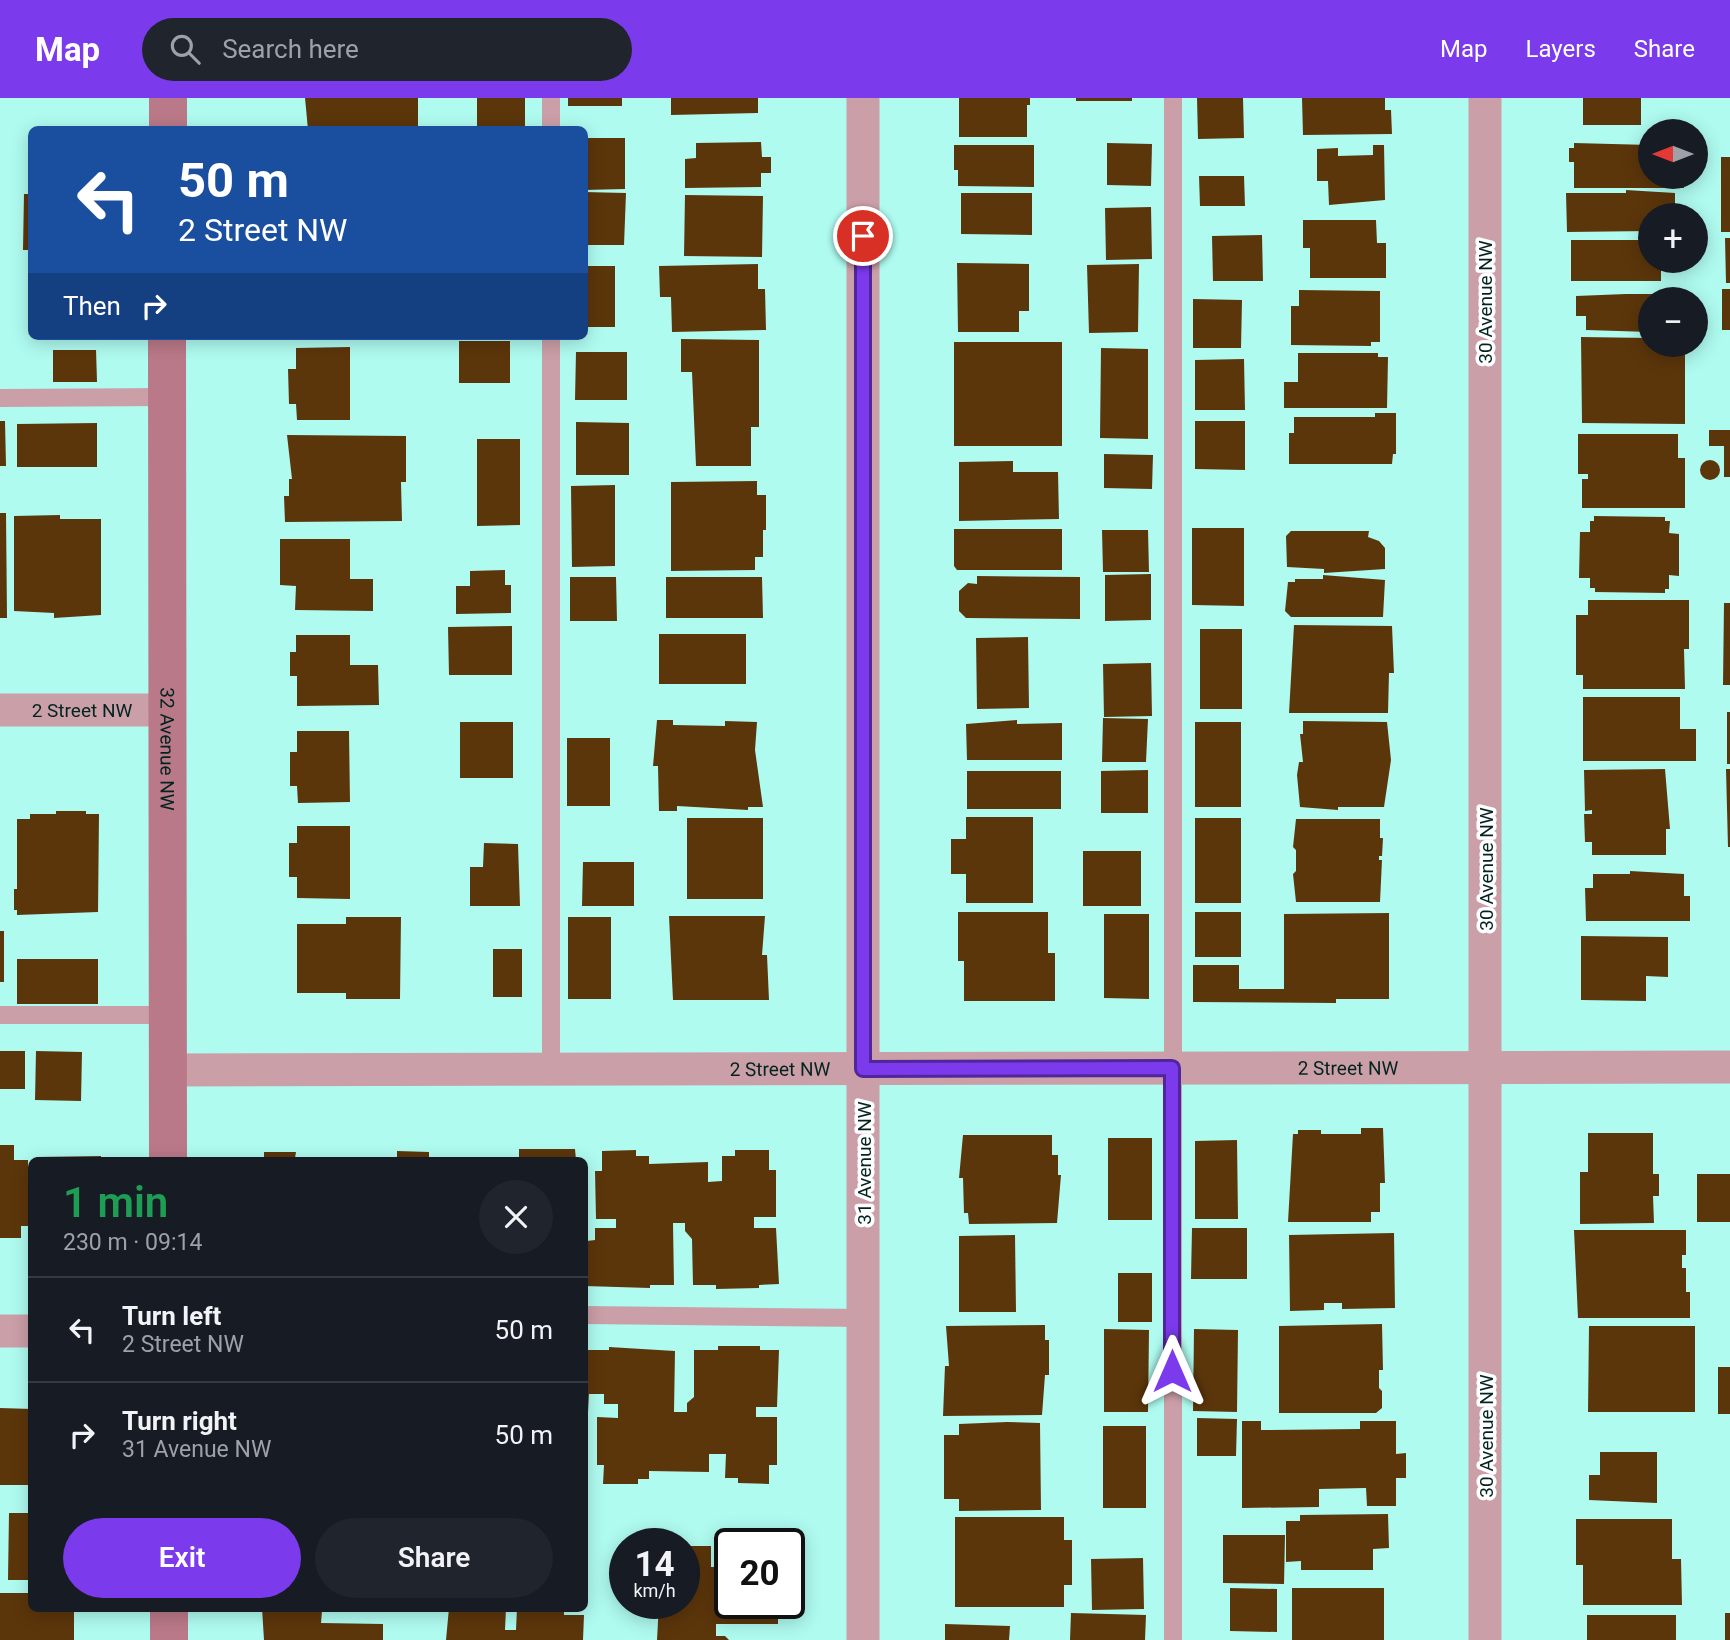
<!DOCTYPE html>
<meta charset="utf-8">
<style>
body{margin:0;font-family:Roboto,sans-serif;background:#20242c;color:#f1f3f6;height:100vh;display:flex;flex-direction:column;font-size:26px;white-space:nowrap}
*{box-sizing:border-box;margin:0}
p{font-size:23px;color:#9ea1a6}
.icon{flex:none;width:38px;height:38px;fill:none;stroke:currentColor;stroke-width:2;stroke-linecap:round;stroke-linejoin:round}
.map{position:relative;flex:1;overflow:hidden}
.details{position:absolute;left:28px;top:1059px;width:560px;height:455px;display:flex;flex-direction:column;background:#171b24;border-radius:10px;box-shadow:0 4px 18px #0003}
.details>*{flex:none}
.banner{position:absolute;left:28px;top:28px;width:560px;height:214px;border-radius:10px;box-shadow:0 4px 18px #0003;background:#1a4fa0;color:#fff;overflow:hidden}
.needle{width:46px;rotate:270deg}
.tools{position:absolute;left:1638px;top:21px;display:grid;gap:14px}
.tools a{display:grid;place-items:center;width:70px;height:70px;border-radius:50%;background:#171b24;box-shadow:0 4px 18px #0003;font-size:35px}
.speed{position:absolute;left:609px;top:1430px;display:flex;gap:14px;font-size:35px;font-weight:700;text-align:center}
.speed>*{display:grid;place-content:center;width:91px;height:91px;border-radius:50%;background:#171b24;box-shadow:0 4px 18px #0003;line-height:1}
.speed small{font-size:18px;font-weight:400}
.speed .limit{border:4px solid #111;border-radius:10px;background:#fff;color:#111}
.pin{position:absolute;display:grid;place-items:center;width:60px;height:60px;color:#fff;margin:-30px;border:4px solid #fff;border-radius:50%;box-shadow:0 2px 7px #0007}
.me{position:absolute;width:77px;margin:-38px;rotate:0deg;stroke-linejoin:round;filter:drop-shadow(0 0 5px #0008)}
.turn{display:flex;align-items:center;gap:24px;height:147px;padding:0 35px;font-size:32px}
.turn .icon{width:91px;height:91px;stroke-width:2.5}
.turn b{display:block;font-size:49px;line-height:60px}
.then{display:flex;align-items:center;height:66px;padding:0 35px;background:#0003;gap:14px;font-size:26px}
.round{display:grid;place-items:center;flex:none;width:74px;height:74px;border-radius:37px;background:#20242c}
.summary{display:flex;align-items:center;justify-content:space-between;height:119px;padding:0 35px}
h1{font-size:42px;font-weight:600;line-height:52px;color:#1e9e55}
.primary-button{display:flex;gap:14px;margin-top:auto;padding:14px 35px}
.primary-button a{flex:1;height:80px;border-radius:42px;background:#7c3aed;color:#fff;font-size:28px;font-weight:600;line-height:80px;text-align:center}
.primary-button a+a{background:#20242c;color:#f1f3f6}
ul{padding:0;list-style:none}
li{display:flex;align-items:center;gap:21px;height:105px;padding:0 35px;border-top:2px solid #363941}
li div{flex:1}
li b{display:block;font-size:26px}
li em{font-style:normal}
header{display:flex;align-items:center;gap:42px;box-sizing:border-box;height:98px;padding:0 35px;background:#7c3aed;color:#fff}
header strong{font-size:33px}
nav{display:flex;gap:38px;margin-inline-start:auto;font-size:24px}
.search{width:490px;height:63px;background:#20242c;display:flex;align-items:center;gap:18px;box-sizing:border-box;padding:0 24px;border-radius:38px;color:#9ea1a6;font-size:26px}
.map>svg:first-child{display:block}
.building{fill:#5c360b}
.lines{fill:none;stroke-linecap:round;stroke-linejoin:round}
.lane{stroke:#cb9fa8;stroke-width:18}
.street{stroke:#cb9fa8;stroke-width:33}
.secondary{stroke:#ba7988;stroke-width:38}
.route-casing{stroke:#51269a;stroke-width:18}
.route{stroke:#7c3aed;stroke-width:12}
.labels{text-anchor:middle;stroke-width:7;stroke-linejoin:round;paint-order:stroke}
.street-label{font-size:19px;fill:#03231f;stroke:#fff}
</style>
<header>
<strong>Map</strong>
<div class="search"><svg class="icon" aria-label="search" viewBox="0 0 24 24"><circle cx="10" cy="10" r="6"/><path d="M15 15l6 6"/></svg>Search here</div>
<nav><a>Map</a><a>Layers</a><a>Share</a></nav>
</header>
<div class="map">
<svg width="1730" height="1542" viewBox="0 0 1730 1542">
<rect width="100%" height="100%" fill="#affbf0"/>
<g class="building">
<polygon points="305,0 418,0 418,32 308,32"/>
<rect x="477" y="0" width="48" height="32"/>
<rect x="568" y="0" width="54" height="8"/>
<polygon points="671,0 758,0 758,15 671,17"/>
<polygon points="959,0 1030,0 1030,7 1027,7 1027,39 959,39"/>
<rect x="1076" y="0" width="56" height="3"/>
<polygon points="1197,0 1243,0 1244,40 1198,41"/>
<polygon points="1302,0 1385,0 1385,12 1391,12 1392,36 1303,37"/>
<rect x="1583" y="0" width="58" height="27"/>
<polygon points="584,40 625,40 625,91 584,92"/>
<polygon points="761,44 762,59 771,59 771,75 761,75 761,89 685,90 685,61 696,60 696,45"/>
<polygon points="1107,45 1152,46 1151,88 1107,87"/>
<polygon points="1574,45 1650,47 1650,79 1684,79 1684,90 1574,90 1574,64 1569,64 1569,50 1574,50"/>
<polygon points="954,47 1034,47 1034,89 958,88 958,72 954,72"/>
<polygon points="1373,47 1384,47 1385,102 1329,107 1328,83 1317,83 1317,51 1338,50 1338,58 1373,57"/>
<rect x="1721" y="59" width="9" height="75"/>
<polygon points="1199,78 1244,78 1245,108 1200,108"/>
<polygon points="1626,92 1675,95 1675,117 1650,117 1650,133 1567,134 1566,95 1626,95"/>
<polygon points="584,94 626,95 624,147 584,147"/>
<polygon points="961,95 1032,95 1032,137 961,136"/>
<polygon points="24,96 32,96 32,152 23,152"/>
<polygon points="685,97 763,98 762,159 684,158"/>
<polygon points="1151,109 1152,161 1106,162 1105,110"/>
<polygon points="1303,122 1376,122 1377,145 1386,145 1386,180 1310,180 1310,150 1303,150"/>
<polygon points="1262,137 1263,183 1213,183 1212,138"/>
<polygon points="1725,140 1730,140 1730,185 1726,185"/>
<polygon points="1571,142 1650,142 1650,163 1661,163 1661,183 1571,183"/>
<polygon points="957,165 1029,166 1029,213 1019,213 1019,234 958,234"/>
<polygon points="758,166 758,191 765,191 766,232 672,234 671,199 660,199 659,168"/>
<polygon points="1139,166 1138,234 1089,235 1087,167"/>
<rect x="584" y="168" width="31" height="61"/>
<rect x="1722" y="191" width="8" height="41"/>
<polygon points="1299,192 1380,193 1380,244 1371,244 1371,248 1291,247 1291,208 1299,208"/>
<polygon points="1626,196 1662,196 1662,201 1650,201 1650,234 1586,232 1586,218 1576,218 1576,198"/>
<polygon points="1193,201 1242,202 1241,250 1193,250"/>
<polygon points="1581,239 1650,240 1650,247 1685,247 1685,326 1582,325"/>
<polygon points="681,241 759,242 759,329 751,329 751,368 696,368 692,274 681,274"/>
<rect x="459" y="243" width="51" height="42"/>
<rect x="954" y="244" width="108" height="104"/>
<polygon points="350,249 350,322 297,322 296,306 289,306 288,271 296,271 296,250"/>
<polygon points="1101,250 1148,251 1148,341 1100,340"/>
<polygon points="53,252 96,252 97,284 53,284"/>
<polygon points="576,254 627,254 627,302 575,302"/>
<polygon points="1298,255 1378,255 1378,259 1388,259 1387,310 1284,310 1284,284 1298,284"/>
<polygon points="1244,261 1245,312 1195,312 1195,262"/>
<polygon points="1375,315 1396,315 1396,356 1393,356 1392,366 1289,366 1289,335 1294,335 1294,319 1375,319"/>
<polygon points="0,323 5,323 6,368 0,368"/>
<polygon points="1195,323 1245,323 1245,372 1195,371"/>
<polygon points="576,324 629,325 629,377 576,377"/>
<polygon points="97,325 97,369 17,369 17,326"/>
<polygon points="1709,332 1730,332 1730,379 1724,379 1724,348 1709,348"/>
<polygon points="1578,336 1678,336 1678,360 1685,360 1685,410 1582,410 1582,381 1588,381 1588,376 1578,376"/>
<polygon points="287,337 406,338 406,384 401,384 402,423 285,424 284,398 289,398 289,381 292,381"/>
<polygon points="477,341 520,341 520,427 477,428"/>
<polygon points="1104,356 1153,357 1152,391 1104,390"/>
<circle cx="1710" cy="372" r="10"/>
<polygon points="1013,363 1013,374 1058,374 1059,421 959,423 959,364"/>
<polygon points="757,383 757,397 766,397 766,432 763,432 763,459 755,459 755,472 671,473 671,384"/>
<polygon points="615,387 615,468 572,469 571,388"/>
<polygon points="0,415 6,415 7,520 0,520"/>
<polygon points="60,417 60,421 101,421 101,517 54,520 54,515 14,513 14,418"/>
<polygon points="1594,418 1665,419 1665,423 1670,423 1669,435 1679,436 1679,478 1669,477 1669,491 1665,491 1665,495 1595,494 1595,490 1590,490 1590,480 1579,480 1580,434 1590,434 1590,423 1594,423"/>
<polygon points="1192,430 1244,430 1244,508 1192,507"/>
<polygon points="954,431 1062,431 1062,472 957,472 954,468"/>
<polygon points="1102,432 1148,432 1149,474 1103,474"/>
<polygon points="1291,433 1369,433 1368,439 1379,443 1385,450 1385,471 1324,475 1324,471 1287,469 1286,438"/>
<polygon points="280,441 350,441 350,481 373,481 373,513 295,512 296,488 280,487"/>
<polygon points="505,472 505,487 511,487 511,515 456,516 456,488 470,488 470,473"/>
<polygon points="1151,476 1151,522 1105,523 1105,477"/>
<polygon points="1323,477 1385,482 1383,519 1291,519 1285,513 1288,484 1295,484 1295,481 1323,481"/>
<polygon points="977,478 1080,479 1080,521 966,520 959,513 959,493 968,485 977,486"/>
<polygon points="570,479 616,479 617,523 570,523"/>
<polygon points="666,479 762,479 763,520 666,520"/>
<polygon points="1588,502 1689,502 1689,551 1684,551 1685,591 1583,591 1583,577 1576,577 1576,517 1588,517"/>
<polygon points="1724,505 1730,505 1730,587 1723,587"/>
<polygon points="1294,527 1392,528 1394,575 1389,575 1388,615 1289,615"/>
<polygon points="512,528 512,577 449,577 448,529"/>
<rect x="1200" y="531" width="42" height="80"/>
<rect x="659" y="536" width="87" height="50"/>
<polygon points="296,537 350,537 350,567 378,567 379,607 297,608 297,578 290,578 290,554 296,554"/>
<polygon points="1028,539 1029,610 977,611 976,540"/>
<polygon points="1151,565 1152,618 1104,619 1103,566"/>
<polygon points="1583,599 1680,599 1680,631 1696,631 1696,663 1583,663"/>
<rect x="1727" y="614" width="3" height="52"/>
<polygon points="1103,620 1148,621 1146,664 1102,664"/>
<polygon points="657,622 673,622 673,627 725,628 725,623 757,624 755,652 763,709 748,709 748,712 677,708 677,713 659,713 658,668 653,668"/>
<polygon points="1017,622 1017,626 1062,625 1062,662 967,662 966,626"/>
<polygon points="1303,623 1387,624 1391,662 1384,709 1338,709 1338,712 1300,709 1297,677 1299,664 1303,664 1300,636 1303,636"/>
<rect x="460" y="624" width="53" height="56"/>
<rect x="1195" y="624" width="46" height="85"/>
<polygon points="297,633 349,633 350,704 298,705 297,688 290,688 290,654 297,654"/>
<rect x="567" y="640" width="43" height="68"/>
<polygon points="1665,671 1670,731 1666,731 1666,757 1592,757 1592,744 1585,744 1584,716 1592,716 1592,712 1585,713 1584,672"/>
<polygon points="1726,671 1730,671 1730,749 1728,749"/>
<polygon points="1148,672 1148,715 1101,715 1101,673"/>
<rect x="967" y="673" width="94" height="38"/>
<polygon points="56,713 86,713 86,716 99,716 98,814 17,817 17,812 14,812 14,791 17,791 17,721 30,721 30,716 56,716"/>
<polygon points="966,719 1033,719 1033,805 966,805 966,776 951,776 951,741 966,741"/>
<rect x="687" y="720" width="76" height="81"/>
<rect x="1195" y="720" width="46" height="85"/>
<polygon points="1296,721 1380,721 1380,740 1383,740 1382,758 1379,758 1379,762 1382,762 1380,804 1296,804 1293,776 1296,773 1296,752 1293,749"/>
<polygon points="297,728 350,728 350,801 297,800 297,779 289,779 289,745 297,745"/>
<polygon points="484,745 518,746 520,808 470,808 470,769 483,769"/>
<rect x="1083" y="753" width="58" height="55"/>
<polygon points="583,764 634,764 634,808 582,808"/>
<polygon points="1630,773 1684,776 1684,798 1690,798 1690,823 1586,823 1585,790 1593,790 1593,776 1630,776"/>
<polygon points="958,814 1048,814 1048,855 1055,855 1055,903 964,903 964,863 958,863"/>
<rect x="1195" y="814" width="46" height="45"/>
<polygon points="1389,815 1389,901 1336,901 1336,905 1193,904 1193,867 1239,867 1239,891 1284,891 1284,816"/>
<polygon points="1104,816 1149,816 1149,901 1104,900"/>
<polygon points="669,818 765,818 762,857 767,857 769,902 673,902"/>
<polygon points="346,819 401,819 400,901 346,901 346,895 297,895 297,826 346,826"/>
<rect x="568" y="819" width="43" height="82"/>
<rect x="0" y="833" width="4" height="51"/>
<polygon points="1581,838 1668,839 1668,879 1646,878 1646,903 1581,902"/>
<rect x="493" y="851" width="29" height="48"/>
<rect x="17" y="861" width="81" height="45"/>
<rect x="0" y="953" width="25" height="38"/>
<polygon points="36,953 82,954 81,1003 35,1002"/>
<polygon points="1361,1030 1383,1030 1385,1085 1380,1085 1380,1114 1371,1114 1371,1124 1288,1124 1293,1036 1298,1036 1298,1032 1321,1032 1321,1036 1361,1036"/>
<polygon points="1588,1035 1653,1035 1653,1076 1659,1076 1659,1098 1653,1098 1654,1125 1580,1126 1580,1074 1588,1074"/>
<polygon points="963,1037 1052,1037 1052,1057 1058,1057 1058,1077 1061,1077 1057,1125 969,1126 968,1115 964,1115 963,1080 959,1080"/>
<rect x="1108" y="1040" width="44" height="82"/>
<polygon points="1237,1042 1238,1121 1195,1121 1195,1043"/>
<polygon points="0,1047 14,1047 14,1062 28,1062 28,1128 21,1128 21,1140 0,1140"/>
<polygon points="519,1051 575,1051 576,1062 519,1062"/>
<polygon points="636,1052 636,1058 649,1058 649,1066 708,1064 708,1084 722,1083 722,1058 735,1058 735,1052 769,1052 769,1072 776,1072 776,1119 754,1119 754,1130 776,1130 779,1186 759,1187 759,1190 716,1191 716,1187 693,1187 692,1141 685,1133 685,1125 673,1125 674,1187 650,1187 650,1190 584,1188 584,1129 587,1143 595,1142 595,1130 616,1130 616,1121 596,1121 595,1073 602,1073 602,1053"/>
<polygon points="397,1053 429,1054 429,1062 385,1062 397,1060"/>
<polygon points="264,1054 296,1054 295,1060 308,1062 264,1062"/>
<polygon points="101,1058 101,1062 36,1062 36,1059"/>
<rect x="1697" y="1076" width="33" height="48"/>
<polygon points="1192,1130 1247,1130 1247,1181 1191,1181"/>
<polygon points="1574,1132 1686,1132 1686,1157 1682,1157 1682,1170 1686,1170 1686,1194 1690,1194 1690,1220 1578,1220"/>
<polygon points="1394,1135 1395,1210 1342,1211 1342,1205 1324,1205 1324,1212 1290,1213 1289,1137"/>
<polygon points="1015,1137 1016,1214 959,1214 959,1138"/>
<rect x="1118" y="1175" width="34" height="49"/>
<polygon points="1382,1226 1383,1272 1379,1272 1379,1290 1382,1293 1382,1310 1376,1315 1279,1315 1279,1228"/>
<polygon points="1045,1227 1045,1242 1049,1242 1049,1277 1045,1277 1042,1317 943,1318 945,1268 949,1268 946,1228"/>
<polygon points="1589,1228 1695,1228 1695,1314 1588,1314"/>
<polygon points="1104,1231 1149,1232 1148,1314 1104,1314"/>
<polygon points="1194,1231 1238,1232 1237,1314 1193,1313"/>
<polygon points="718,1248 760,1248 760,1252 779,1252 777,1309 756,1309 756,1319 777,1319 777,1367 769,1367 769,1386 738,1385 738,1380 725,1380 726,1356 709,1356 709,1374 649,1373 649,1381 638,1381 638,1386 603,1386 604,1367 597,1367 597,1319 618,1320 618,1306 604,1306 604,1296 589,1296 588,1314 584,1314 584,1252 609,1252 609,1249 675,1253 674,1314 687,1314 687,1305 694,1299 694,1252 718,1252"/>
<rect x="1718" y="1269" width="12" height="47"/>
<polygon points="0,1310 32,1311 32,1387 0,1387"/>
<polygon points="1197,1320 1237,1321 1236,1358 1197,1358"/>
<polygon points="1242,1323 1261,1323 1261,1332 1360,1331 1360,1323 1396,1323 1396,1356 1406,1355 1406,1380 1396,1380 1396,1408 1367,1408 1366,1390 1319,1391 1319,1409 1242,1410"/>
<polygon points="1007,1324 1040,1325 1041,1412 959,1413 959,1401 944,1401 944,1337 959,1337 959,1326"/>
<rect x="1103" y="1328" width="43" height="82"/>
<polygon points="1600,1354 1657,1354 1657,1405 1589,1402 1589,1377 1600,1377"/>
<polygon points="9,1415 32,1415 32,1482 8,1482"/>
<polygon points="1388,1416 1389,1450 1373,1451 1373,1472 1301,1472 1301,1463 1286,1464 1286,1423 1300,1423 1300,1417"/>
<polygon points="955,1419 1064,1419 1064,1442 1072,1442 1072,1487 1064,1487 1064,1509 955,1509"/>
<polygon points="1576,1421 1672,1421 1672,1461 1681,1461 1682,1507 1583,1507 1583,1467 1576,1467"/>
<polygon points="1223,1437 1285,1437 1284,1486 1223,1485"/>
<polygon points="751,1441 778,1441 778,1446 730,1446"/>
<polygon points="722,1443 730,1443 730,1505 778,1505 778,1526 716,1526 716,1538 725,1538 729,1542 657,1542 659,1505 684,1505 684,1448 711,1448 711,1469 722,1469"/>
<polygon points="1143,1460 1144,1511 1092,1512 1091,1461"/>
<polygon points="1230,1490 1277,1491 1277,1534 1230,1533"/>
<rect x="1292" y="1490" width="92" height="52"/>
<polygon points="0,1495 32,1495 32,1510 74,1510 74,1542 0,1542"/>
<polygon points="262,1510 333,1510 322,1513 321,1525 383,1526 383,1542 264,1542"/>
<polygon points="449,1510 506,1510 505,1532 516,1532 517,1510 564,1510 564,1517 584,1517 583,1542 446,1542"/>
<polygon points="1071,1515 1146,1517 1145,1542 1070,1542"/>
<rect x="1725" y="1515" width="5" height="27"/>
<rect x="1587" y="1517" width="89" height="25"/>
<polygon points="945,1526 1010,1528 1009,1542 945,1542"/>
</g>
<g class="lines">
<g class="lane">
<polyline points="551,0 551,32"/>
<polyline points="1173,0 1173,1542"/>
<polyline points="551,238 551,971"/>
<polyline points="0,300 167,299"/>
<polyline points="0,917 167,917"/>
<polyline points="584,1217 865,1220"/>
</g>
<g class="street">
<polyline points="863,0 863,1542"/>
<polyline points="1485,0 1485,1542"/>
<path id="s1" d="M0 612H166"/>
<path id="s2" d="M168 972 1730 969"/>
<polyline points="0,1233 32,1233"/>
</g>
<g class="secondary">
<polyline points="168,32 168,0"/>
<path id="s3" d="M167 238 168 1062"/>
<polyline points="169,1542 169,1510"/>
</g>
</g>
<g class="lines">
<g class="route-casing">
<polyline id="route" points="863,138 863,971 1172,970 1172,1273"/>
</g>
<use href="#route" class="route"/>
</g>
<g class="labels">
<g class="street-label">
<text transform="translate(1485 204) rotate(-90)" y="7">30 Avenue NW</text>
<text dy="7" stroke="none"><textPath href="#s1" startOffset="82">2 Street NW</textPath></text>
<text dy="7" stroke="none"><textPath href="#s3" startOffset="413">32 Avenue NW</textPath></text>
<text transform="translate(1486 771) rotate(-90)" y="7">30 Avenue NW</text>
<text dy="7" stroke="none"><textPath href="#s2" startOffset="1180">2 Street NW</textPath></text>
<text dy="7" stroke="none"><textPath href="#s2" startOffset="612">2 Street NW</textPath></text>
<text transform="translate(864 1065) rotate(-90)" y="7">31 Avenue NW</text>
<text transform="translate(1486 1338) rotate(-90)" y="7">30 Avenue NW</text>
</g>
</g>
</svg>
<div class="tools">
<a><svg class="needle" viewBox="-14 -14 28 28"><path d="M0-13l5 13h-10z" fill="#e53935"/><path d="M0 13l5-13h-10z" fill="#9ea1a6"/></svg></a>
<a>+</a>
<a>−</a>
</div>
<div class="speed"><div>14<small>km/h</small></div><div class="limit">20</div></div>
<div class="pin" style="left:863px;top:138px;background:#d93025"><svg class="icon" aria-label="arrive" viewBox="0 0 24 24"><path d="M6 21V4h12l-3 4 3 4H6"/></svg></div>
<svg class="me" style="left:1172px;top:1273px" viewBox="-20 -20 40 40"><path d="M0-17L14 15 0 8-14 15z" fill="#7c3aed" stroke="#fff" stroke-width="4"/></svg>
<div class="banner">
<div class="turn"><svg class="icon" aria-label="left" viewBox="0 0 24 24"><path d="M17 20v-9H6M10 6l-5 5 5 5"/></svg><div><b>50 m</b>2 Street NW</div></div>
<div class="then">Then<svg class="icon" aria-label="right" viewBox="0 0 24 24"><path d="M7 20v-9h11M14 6l5 5-5 5"/></svg></div>
</div>
<section class="details">
<div class="summary"><div><h1>1 min</h1><p>230 m · 09:14</p></div><a class="round"><svg class="icon" aria-label="close" viewBox="0 0 24 24"><path d="M6 6l12 12M18 6L6 18"/></svg></a></div>
<ul>
<li><svg class="icon" aria-label="left" viewBox="0 0 24 24"><path d="M17 20v-9H6M10 6l-5 5 5 5"/></svg><div><b>Turn left</b><p>2 Street NW</p></div><em>50 m</em></li>
<li><svg class="icon" aria-label="right" viewBox="0 0 24 24"><path d="M7 20v-9h11M14 6l5 5-5 5"/></svg><div><b>Turn right</b><p>31 Avenue NW</p></div><em>50 m</em></li>
</ul>
<div class="primary-button"><a>Exit</a><a>Share</a></div>
</section>
</div>
